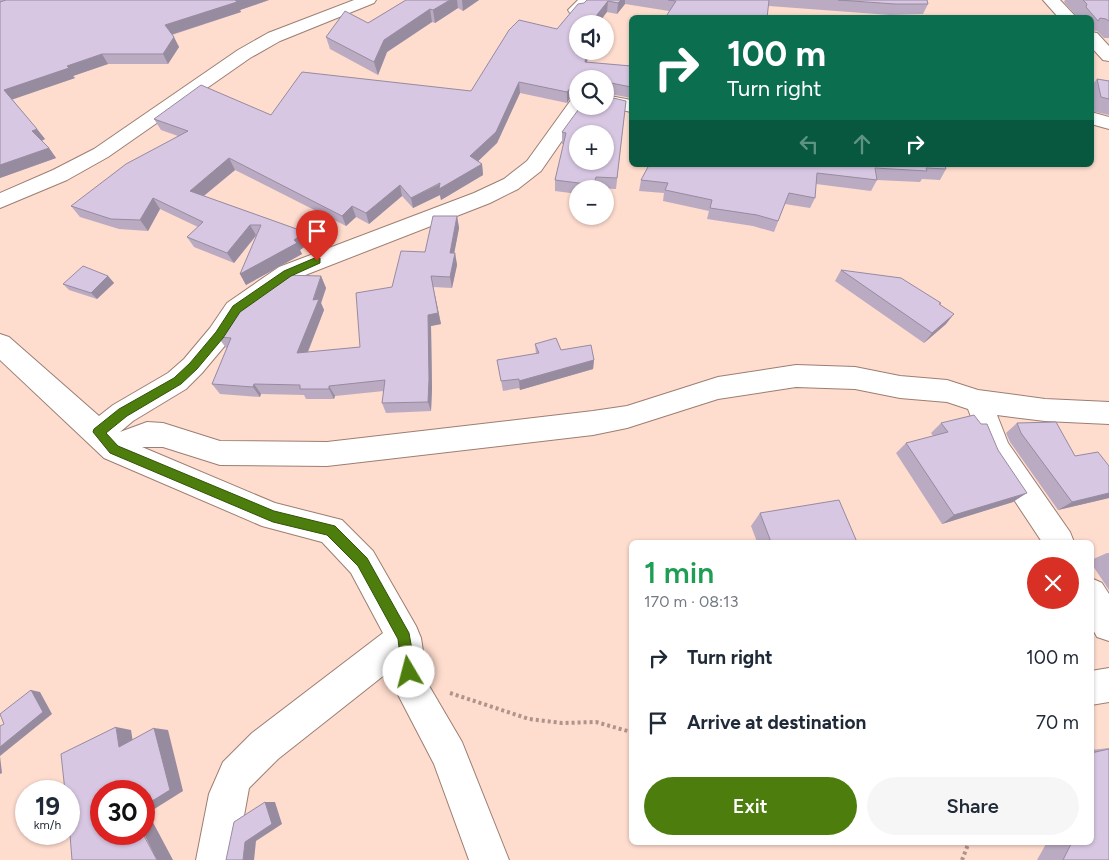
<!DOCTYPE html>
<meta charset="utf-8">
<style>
body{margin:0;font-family:Figtree,sans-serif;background:#f6f6f7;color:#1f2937;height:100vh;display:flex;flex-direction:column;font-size:19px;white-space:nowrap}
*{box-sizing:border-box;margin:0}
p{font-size:16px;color:#747a83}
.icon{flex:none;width:28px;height:28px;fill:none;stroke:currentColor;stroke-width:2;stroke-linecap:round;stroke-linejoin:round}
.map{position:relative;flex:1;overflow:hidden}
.details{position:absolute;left:629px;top:540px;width:465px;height:305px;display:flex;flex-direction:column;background:#fff;border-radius:8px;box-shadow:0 1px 4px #0004}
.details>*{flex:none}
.hud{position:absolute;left:629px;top:15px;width:465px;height:152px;border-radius:8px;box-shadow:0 1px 4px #0004;background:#0b6e4f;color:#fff;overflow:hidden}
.fabs{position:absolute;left:569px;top:15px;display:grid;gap:10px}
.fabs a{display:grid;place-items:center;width:45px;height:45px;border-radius:50%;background:#fff;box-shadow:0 1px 4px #0004;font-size:25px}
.speed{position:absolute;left:15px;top:780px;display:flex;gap:10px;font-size:25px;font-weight:700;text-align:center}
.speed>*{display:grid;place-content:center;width:65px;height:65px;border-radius:50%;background:#fff;box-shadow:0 1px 4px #0004;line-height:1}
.speed small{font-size:12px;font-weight:400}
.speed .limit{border:8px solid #d22;background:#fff;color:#111}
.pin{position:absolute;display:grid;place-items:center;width:42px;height:42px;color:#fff;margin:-51px -21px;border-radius:50% 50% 50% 0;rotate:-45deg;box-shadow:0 0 5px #0007}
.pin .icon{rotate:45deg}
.me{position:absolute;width:55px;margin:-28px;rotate:352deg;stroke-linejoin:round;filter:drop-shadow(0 0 4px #0008)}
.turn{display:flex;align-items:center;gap:18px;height:105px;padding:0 15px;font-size:22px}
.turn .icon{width:65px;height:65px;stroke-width:2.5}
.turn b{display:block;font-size:35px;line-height:42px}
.lanes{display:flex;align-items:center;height:48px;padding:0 15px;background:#0003;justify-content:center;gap:25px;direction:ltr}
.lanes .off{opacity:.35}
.round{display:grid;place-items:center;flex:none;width:52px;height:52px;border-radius:26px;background:#f6f6f7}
.head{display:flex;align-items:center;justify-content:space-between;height:85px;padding:0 15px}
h1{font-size:30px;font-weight:600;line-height:38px;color:#1e9e55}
.primary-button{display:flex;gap:10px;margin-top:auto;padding:10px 15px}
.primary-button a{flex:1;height:58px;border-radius:30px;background:#4d7e0d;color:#fff;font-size:20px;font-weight:600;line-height:58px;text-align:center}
.primary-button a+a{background:#f6f6f7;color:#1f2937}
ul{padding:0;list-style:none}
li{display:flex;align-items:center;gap:15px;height:65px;padding:0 15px}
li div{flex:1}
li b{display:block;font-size:19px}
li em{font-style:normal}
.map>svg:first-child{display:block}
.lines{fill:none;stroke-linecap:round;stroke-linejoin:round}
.minor-casing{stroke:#9c7e72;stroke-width:2}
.path{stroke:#af948a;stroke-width:4;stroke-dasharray:3 3;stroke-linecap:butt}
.minor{fill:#fff;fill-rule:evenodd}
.wall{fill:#baabc3}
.shaded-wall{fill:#978b9f}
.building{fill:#d8c7e3;stroke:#978b9f;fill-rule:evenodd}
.route{fill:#4d7e0d;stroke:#325208}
</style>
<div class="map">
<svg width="1109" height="860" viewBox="0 0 1109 860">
<rect width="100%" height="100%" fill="#fedcce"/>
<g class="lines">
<g class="minor-casing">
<g id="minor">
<polygon points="354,0 376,0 374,3 280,41 250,58 108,157 67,180 0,208 0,193 53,170 94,149 238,50 268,33"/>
<polygon points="578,0 595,0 582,13 570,13 568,10"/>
<polygon points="1043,0 1060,0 1077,18 1059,18"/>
<polygon points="1091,32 1097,33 1109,46 1109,61 1103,60 1091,47"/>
<polygon points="605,95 631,100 631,112 604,106"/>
<polygon points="578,98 578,106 586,106 541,171 518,189 490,203 295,279 245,315 228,342 202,373 186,389 133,421 120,432 147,422 163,423 220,441 327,442 593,411 627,406 718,377 796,365 855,367 900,376 947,380 978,390 1045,399 1109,402 1109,424 1045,421 997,415 1008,443 1070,532 1074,542 1042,542 987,459 968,409 947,402 900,398 855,389 796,387 718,399 627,428 593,435 327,466 220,465 163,447 142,447 275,503 342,520 373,551 416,626 421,638 428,684 462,742 509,860 469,860 434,764 395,689 392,669 278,759 249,788 236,860 196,860 209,794 223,762 252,733 383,633 351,573 322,542 262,526 104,458 0,360 0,334 9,337 99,416 113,405 168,373 184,359 210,328 227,303 279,267 474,193 504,179 527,161 571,100"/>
<polygon points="1091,112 1109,117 1109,129 1091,124"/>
<polygon points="1091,578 1102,583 1109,594 1109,641 1097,637 1091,626"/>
<polygon points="1109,668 1109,702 1091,705 1091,671"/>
</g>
</g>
<g class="path">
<polyline points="450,693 529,719 562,723 596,722 631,732"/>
<polyline points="962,860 969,842"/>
</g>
<use href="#minor" class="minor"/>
</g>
<g class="wall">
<polygon points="0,0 269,0 240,10 241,12 172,35 179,47 168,64 108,64 73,76 75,78 12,99 45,139 42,141 49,148 56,158 0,178"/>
<polygon points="406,0 479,0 463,11 458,8 435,23 432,22 387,52 378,75 330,49 326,37 368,23"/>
<polygon points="587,0 927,0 928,4 923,14 890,15 769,6 669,11 625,4 617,14 607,12 578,24 587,62 631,66 631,98 605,93 578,79 578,96 570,98 567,103 520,93 497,143 478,161 482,164 483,175 441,200 440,195 413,208 402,196 369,224 356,217 346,226 235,170 204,196 305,232 310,243 300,250 302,254 246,285 240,274 257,235 234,263 194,247 187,237 198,227 160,209 148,231 119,229 80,217 71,206 178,136 161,130 154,119 271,115 471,91 557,29"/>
<polygon points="1065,0 1109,0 1109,38 1104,38 1097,31 1091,30 1091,18 1078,18 1064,2"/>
<polygon points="1097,79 1109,81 1109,115 1091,111 1091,86"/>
<polygon points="626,101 616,189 596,188 595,189 578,189 578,194 555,191 555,180 564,144 562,144 562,132"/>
<polygon points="945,165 946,169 940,180 922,179 920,182 877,180 871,191 816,184 815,198 810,208 785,204 774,232 753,226 707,219 709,211 663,201 664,193 639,191 641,180"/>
<polygon points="457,216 459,228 454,253 455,253 457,265 452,288 433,287 441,324 431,326 432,389 431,411 386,413 382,403 384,391 335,396 334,399 306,399 304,395 261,394 260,397 220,394 212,384 227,348 226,348 218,337 321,276 326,288 321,303 324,310 308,352 360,347 392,287"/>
<polygon points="841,270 940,304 946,324 924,343 835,281"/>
<polygon points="108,276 114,283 97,299 69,290 63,284"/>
<polygon points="535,344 561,350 594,360 593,369 520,390 519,388 503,391 497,360 536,354"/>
<polygon points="941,423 998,450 1013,502 942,524 896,453 906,443 933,436 931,433"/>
<polygon points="1017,423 1075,456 1109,498 1058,510 1010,442 1006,433"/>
<polygon points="760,513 857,542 757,542 751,526"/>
<polygon points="1107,553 1109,553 1109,590 1091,563 1091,560"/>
<polygon points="1109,748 1109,860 1037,860 1047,842 1091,842 1091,750"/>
</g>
<g class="shaded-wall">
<polygon points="235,0 269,0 240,10 241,12 170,35 165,25"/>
<polygon points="450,0 457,0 458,8 435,23 433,10"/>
<polygon points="462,0 479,0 463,11"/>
<polygon points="621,0 625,0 625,4 617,14 618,3"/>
<polygon points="608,1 607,12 598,24 594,24 596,16"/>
<polygon points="430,9 432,22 387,52 378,75 374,62 384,40"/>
<polygon points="174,37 179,47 168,64 163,54"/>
<polygon points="587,51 590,51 584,73 585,62"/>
<polygon points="102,54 108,64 73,76 75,78 11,100 4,90 67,66"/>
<polygon points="519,82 520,93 497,143 472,167 470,156"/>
<polygon points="578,85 577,96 570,98 567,103 567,92 571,87"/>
<polygon points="37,129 45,139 40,141 32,131"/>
<polygon points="49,148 56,158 0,178 0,165"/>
<polygon points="229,158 235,170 196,202 190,191"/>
<polygon points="482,164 483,175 441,200 440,195 413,208 411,198"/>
<polygon points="400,185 402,196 369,224 366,213"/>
<polygon points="153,198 160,209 148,231 140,220"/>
<polygon points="352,206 356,217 346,226 342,216"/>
<polygon points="457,216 459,228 452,265 450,253"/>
<polygon points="250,225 256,235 234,263 227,253"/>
<polygon points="305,232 310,243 300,250 302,254 246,285 240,274"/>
<polygon points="455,253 457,265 452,288 450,277"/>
<polygon points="108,276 114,283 97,299 91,293"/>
<polygon points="321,276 326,288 321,303 324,310 303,364 297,353"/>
<polygon points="431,276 441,324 431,326 432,389 431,411 428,402 428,315"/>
<polygon points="954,314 946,324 924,343 932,333"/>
<polygon points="594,360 593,369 520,390 519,381"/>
<polygon points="254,384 261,394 260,397 253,387"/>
<polygon points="329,386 335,396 334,399 329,389"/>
<polygon points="1027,493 1013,502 942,524 954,515"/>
<polygon points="1109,493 1109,498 1058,510 1072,502"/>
<polygon points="31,690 40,692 52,714 0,756 2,773 0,774 0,747"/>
<polygon points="116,727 131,730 134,749 119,747"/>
<polygon points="154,728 168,730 183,791 148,813 173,860 157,860 144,834 144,806"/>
<polygon points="265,802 275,802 282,824 256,841 254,860 243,860 245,842"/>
</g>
<g class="building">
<polygon points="6,0 236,0 235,0 237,2 165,25 174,37 163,54 102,54 67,66 69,68 4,90 37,129 32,131 49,148 0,165 0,2"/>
<polygon points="406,0 450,0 433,10 430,9 384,40 374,62 326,37 345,11 368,23"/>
<polygon points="587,0 621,0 618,3 608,1 596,16 594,24 578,24 578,51 587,51 585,62 631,66 631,87 606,82 605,83 605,79 578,79 578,85 571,87 567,92 519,82 496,132 470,156 482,164 439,189 440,183 411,198 400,185 366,213 352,206 342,216 229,158 190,191 305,232 294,240 297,243 240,274 261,225 250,225 227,253 187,237 203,222 153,198 140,220 111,219 71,206 126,164 188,131 154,119 201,85 271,115 302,72 471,91 509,30 519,20 557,29 578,4 584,3"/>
<polygon points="668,0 769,0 767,18 665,18 676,1"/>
<polygon points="838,0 927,0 928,4 895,4"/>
<polygon points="1083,0 1109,0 1109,21 1106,19 1100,18 1098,21 1086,7 1087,4"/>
<polygon points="1097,79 1109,81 1109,99 1101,97"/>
<path d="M605 96 626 101 617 178 596 177 594 185 555 180 566 133 562 132 581 106H605ZM578 134H605V161H578Z"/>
<polygon points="649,165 945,165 946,169 926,168 927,171 875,168 877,180 817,173 815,198 789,193 778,221 757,215 710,208 712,200 665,190 668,183 641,180"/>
<polygon points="433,216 457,216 450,253 455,253 450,277 431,276 438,313 428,315 429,379 428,402 382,403 385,380 329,386 329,389 300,389 300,385 254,384 253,387 212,384 231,338 218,337 239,305 283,275 321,276 313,300 319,299 297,353 360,347 356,293 392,287 401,251 425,252"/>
<polygon points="83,266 108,276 91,293 63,284"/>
<polygon points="841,270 901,278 941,303 939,304 954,314 932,333"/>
<polygon points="556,338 561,350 591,345 594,360 519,381 519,379 501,381 497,360 539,353 535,344"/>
<polygon points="974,415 981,424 987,424 998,450 1027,493 954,515 906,443 948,432 941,423"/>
<polygon points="1056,422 1075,456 1098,452 1109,466 1109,493 1072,502 1021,433 1017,423"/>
<polygon points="839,500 857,542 771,542 760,513"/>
<polygon points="31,690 43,712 0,747 0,726 4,724 0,714"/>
<polygon points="116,727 119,747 154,728 170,790 144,806 144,791 101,791 101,834 143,834 157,860 72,860 69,822 69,791 65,791 61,754"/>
<polygon points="1109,749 1109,860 1063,860 1072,842 1091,842 1091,753"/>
<polygon points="265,802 272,824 245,842 243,860 226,860 234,822"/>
</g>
<polygon class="route" points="317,257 320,258 320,263 291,276 240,312 223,338 197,369 181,384 127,416 106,433 118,446 274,511 335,526 367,558 409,633 416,672 414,677 409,679 404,677 402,672 398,639 358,566 327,535 273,522 110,453 93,432 94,429 119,409 174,378 190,363 216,332 233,306 284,271"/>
</svg>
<div class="fabs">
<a><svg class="icon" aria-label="sound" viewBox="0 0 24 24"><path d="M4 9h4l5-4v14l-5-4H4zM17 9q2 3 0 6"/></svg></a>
<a><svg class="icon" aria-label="search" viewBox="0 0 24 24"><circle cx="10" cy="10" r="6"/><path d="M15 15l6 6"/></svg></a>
<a>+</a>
<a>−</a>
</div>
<div class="speed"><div>19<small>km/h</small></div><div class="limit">30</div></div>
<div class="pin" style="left:317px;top:261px;background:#d93025"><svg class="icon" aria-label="arrive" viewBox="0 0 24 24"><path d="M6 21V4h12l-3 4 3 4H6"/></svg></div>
<svg class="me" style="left:409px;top:672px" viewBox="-20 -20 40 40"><circle r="19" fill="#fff"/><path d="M0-13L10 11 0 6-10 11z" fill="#4d7e0d"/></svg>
<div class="hud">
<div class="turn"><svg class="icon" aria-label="right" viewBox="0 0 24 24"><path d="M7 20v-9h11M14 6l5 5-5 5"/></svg><div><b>100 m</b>Turn right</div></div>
<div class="lanes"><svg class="icon off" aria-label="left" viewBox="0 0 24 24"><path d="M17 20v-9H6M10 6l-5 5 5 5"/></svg><svg class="icon off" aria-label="ahead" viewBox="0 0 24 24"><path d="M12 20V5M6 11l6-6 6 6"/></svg><svg class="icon" aria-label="right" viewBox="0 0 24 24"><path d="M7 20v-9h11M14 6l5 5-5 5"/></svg></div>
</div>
<section class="details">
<div class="head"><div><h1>1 min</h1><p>170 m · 08:13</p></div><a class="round" style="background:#d93025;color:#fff"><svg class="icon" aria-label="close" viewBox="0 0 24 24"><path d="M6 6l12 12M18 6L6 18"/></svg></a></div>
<ul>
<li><svg class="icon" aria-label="right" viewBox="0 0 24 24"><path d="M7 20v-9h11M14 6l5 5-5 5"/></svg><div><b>Turn right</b></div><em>100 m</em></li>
<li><svg class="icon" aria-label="arrive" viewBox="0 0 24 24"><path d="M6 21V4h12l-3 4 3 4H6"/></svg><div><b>Arrive at destination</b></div><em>70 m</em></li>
</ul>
<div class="primary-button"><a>Exit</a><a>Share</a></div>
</section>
</div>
